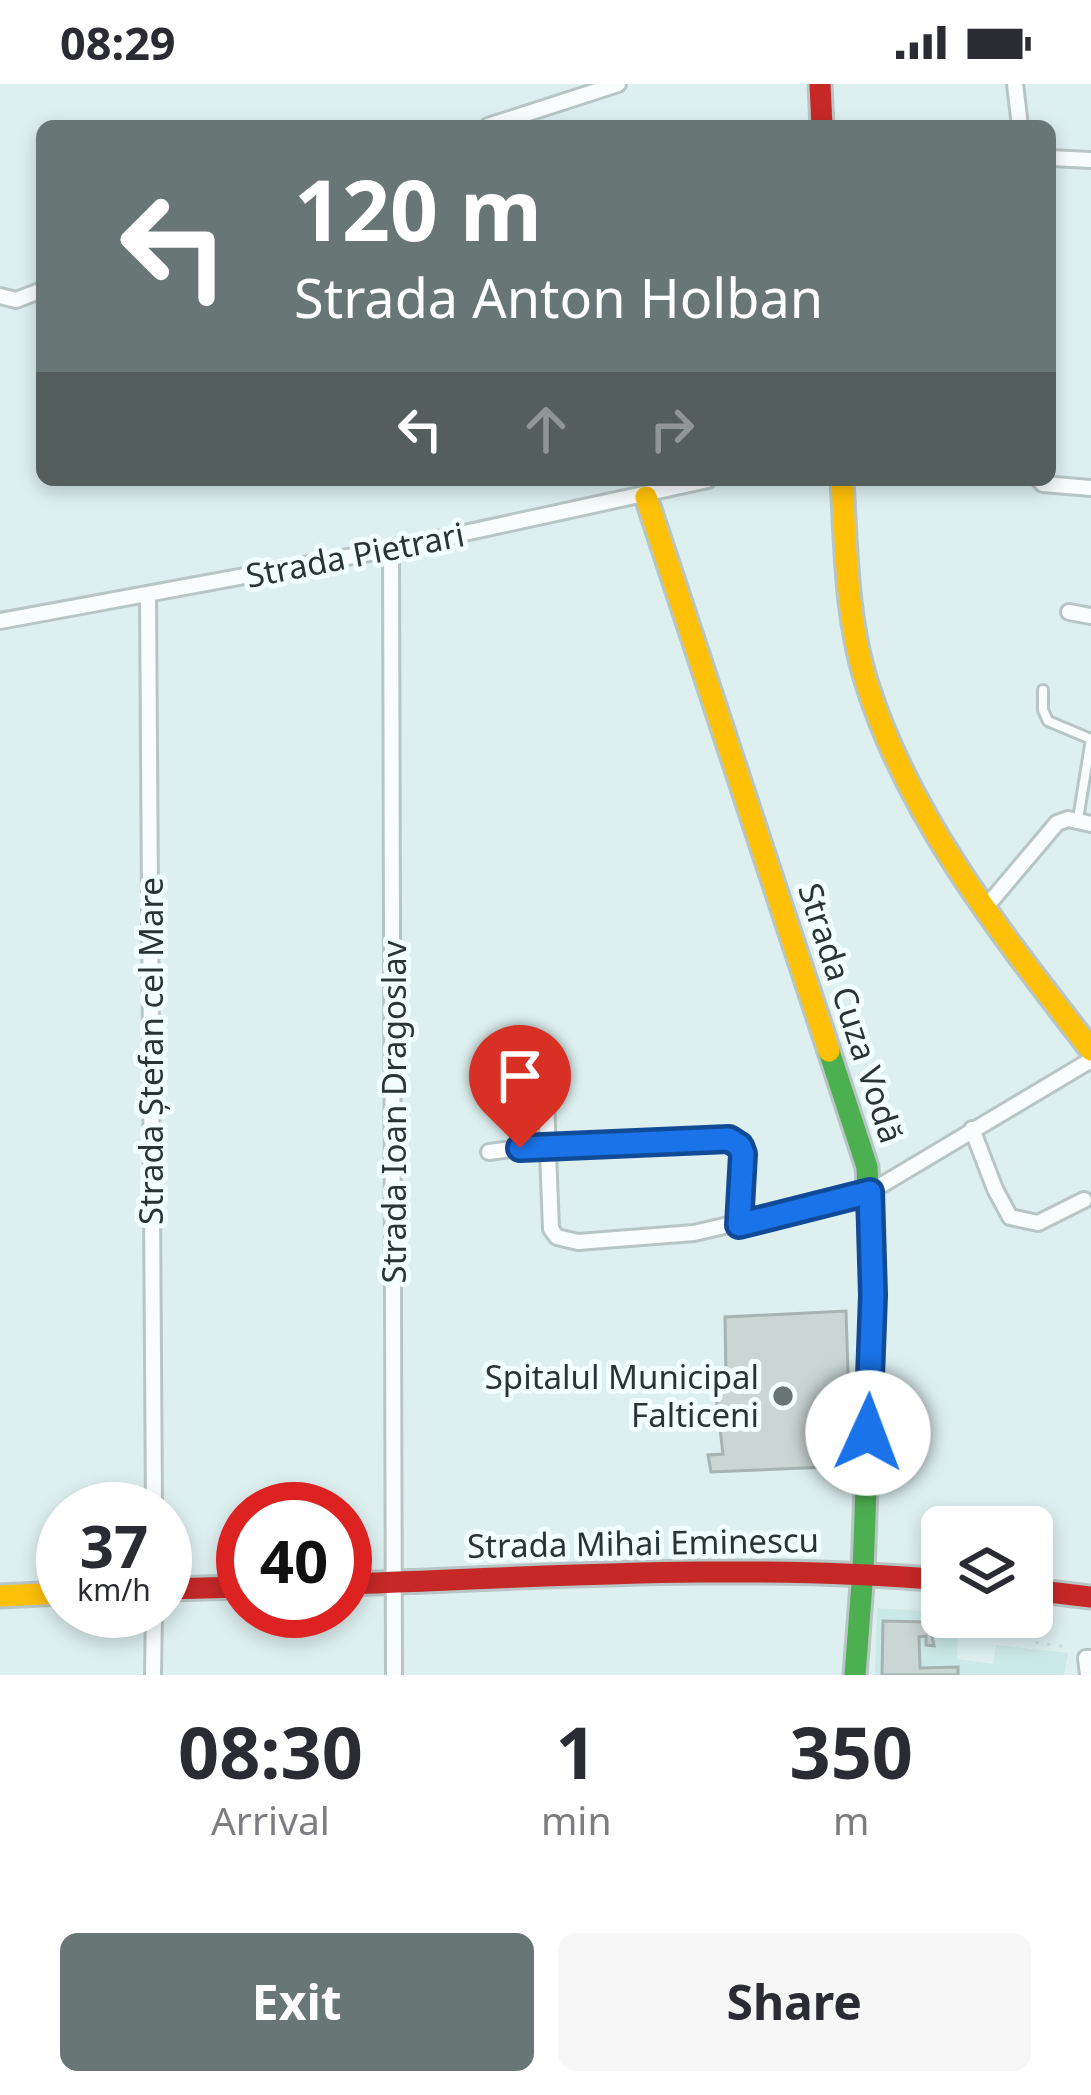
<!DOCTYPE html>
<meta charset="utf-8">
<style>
body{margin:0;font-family:"Noto Sans",sans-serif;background:#f7f7f7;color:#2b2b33;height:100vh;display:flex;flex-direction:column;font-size:45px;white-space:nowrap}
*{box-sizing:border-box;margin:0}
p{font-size:39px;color:#7c7c81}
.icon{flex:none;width:66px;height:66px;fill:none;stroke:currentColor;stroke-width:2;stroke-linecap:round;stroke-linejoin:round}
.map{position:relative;height:1591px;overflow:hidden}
.sheet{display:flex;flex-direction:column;background:#fff;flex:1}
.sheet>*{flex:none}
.hud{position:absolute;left:36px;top:36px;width:1020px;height:366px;border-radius:18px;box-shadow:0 6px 18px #0003;background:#687675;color:#fff;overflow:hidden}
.buttons{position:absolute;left:921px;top:1422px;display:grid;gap:24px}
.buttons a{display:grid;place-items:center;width:132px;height:132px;border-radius:18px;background:#fff;box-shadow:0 6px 18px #0003;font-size:60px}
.speed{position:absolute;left:36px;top:1398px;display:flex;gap:24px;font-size:60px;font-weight:700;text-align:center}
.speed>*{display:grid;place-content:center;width:156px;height:156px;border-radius:50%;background:#fff;box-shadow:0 6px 18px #0003;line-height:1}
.speed small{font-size:30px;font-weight:400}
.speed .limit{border:18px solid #d22;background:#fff;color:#111}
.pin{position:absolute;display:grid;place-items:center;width:102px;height:102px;color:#fff;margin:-123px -51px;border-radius:50% 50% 50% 0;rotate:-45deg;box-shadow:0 0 12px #0007}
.pin .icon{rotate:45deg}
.me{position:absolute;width:132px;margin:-66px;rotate:2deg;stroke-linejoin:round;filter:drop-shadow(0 0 9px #0008)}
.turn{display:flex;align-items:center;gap:42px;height:252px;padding:0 60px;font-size:54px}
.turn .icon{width:156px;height:156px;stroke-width:2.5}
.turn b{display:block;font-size:84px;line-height:102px}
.lanes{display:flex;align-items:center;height:114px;padding:0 60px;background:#0003;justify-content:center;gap:60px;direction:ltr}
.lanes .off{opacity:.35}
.eta{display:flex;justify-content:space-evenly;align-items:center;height:204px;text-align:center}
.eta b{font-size:72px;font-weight:700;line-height:84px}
.button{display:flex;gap:24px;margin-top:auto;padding:24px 60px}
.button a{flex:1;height:138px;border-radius:18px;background:#687675;color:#fff;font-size:48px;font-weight:700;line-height:138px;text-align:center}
.button a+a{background:#f7f7f7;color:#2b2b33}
.status{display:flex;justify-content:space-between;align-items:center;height:84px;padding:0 60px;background:#fff;direction:ltr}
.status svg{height:33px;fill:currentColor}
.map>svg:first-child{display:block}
.built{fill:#cbe9e8}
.building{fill:#c9d6d4;stroke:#a6b3b1;stroke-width:3}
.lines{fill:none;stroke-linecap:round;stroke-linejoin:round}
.lane-casing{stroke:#b8c5c5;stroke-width:14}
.street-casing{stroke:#b8c5c5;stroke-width:20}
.fast-casing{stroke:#b8c5c5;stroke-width:27}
.slow-casing{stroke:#b8c5c5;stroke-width:27}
.jam-casing{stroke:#b8c5c5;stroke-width:27}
.path{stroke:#d4d8d8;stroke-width:3;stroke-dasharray:3 9;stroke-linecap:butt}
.lane{stroke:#fafdfd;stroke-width:8}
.street{stroke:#fafdfd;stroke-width:14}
.fast{stroke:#4caf50;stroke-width:21}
.slow{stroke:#ffc107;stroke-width:21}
.jam{stroke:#c62828;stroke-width:21}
.route-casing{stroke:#114b97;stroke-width:30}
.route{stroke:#1a73e8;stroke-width:21}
.poi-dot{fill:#687675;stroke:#f3fffe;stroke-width:4.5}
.labels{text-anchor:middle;stroke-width:10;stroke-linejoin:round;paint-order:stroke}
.street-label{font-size:33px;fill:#293534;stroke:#f3fffe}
.poi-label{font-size:33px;fill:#293534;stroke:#f3fffe;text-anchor:end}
</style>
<div class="status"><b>08:29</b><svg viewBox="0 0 49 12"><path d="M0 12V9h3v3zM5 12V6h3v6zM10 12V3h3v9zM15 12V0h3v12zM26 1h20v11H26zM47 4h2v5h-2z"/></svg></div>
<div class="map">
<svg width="1091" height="1591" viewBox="0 0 1091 1591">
<rect width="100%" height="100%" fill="#deefef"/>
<polygon class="built" points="877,1524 936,1528 937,1546 958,1548 957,1575 993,1580 996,1561 1068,1569 1064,1591 875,1591"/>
<g class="building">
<polygon points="846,1227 851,1382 711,1388 708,1371 723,1370 714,1295 726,1294 725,1233"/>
<polygon points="883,1537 929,1538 934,1562 926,1561 926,1552 919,1553 920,1584 958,1583 958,1591 882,1591"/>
</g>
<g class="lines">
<g class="lane-casing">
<g id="lane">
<polyline points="1043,606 1043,626 1048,637 1091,655"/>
<polyline points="1078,735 1091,655"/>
</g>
</g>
<g class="street-casing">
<g id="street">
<polyline points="1015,0 1020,42"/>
<polyline points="488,42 618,0"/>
<polyline points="1050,74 1091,76"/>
<polyline points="0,212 16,216 42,206"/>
<polyline points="1039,396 1043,400 1091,404"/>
<polyline points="391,465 394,1591"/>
<polyline points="148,510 154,1425"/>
<polyline points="1069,528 1091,532"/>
<polyline points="0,537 391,465 708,396"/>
<polyline points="986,823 1057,739 1068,735 1091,740"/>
<polyline points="546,1016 551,1145 557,1153 578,1158 694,1149 870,1108 1091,976"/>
<polyline points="972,1045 995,1105 1010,1133 1038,1139 1084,1116"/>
<polyline points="489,1068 550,1060 729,1055 740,1062 743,1070 739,1141"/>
<polyline points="153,1591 154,1527"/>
<polyline points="1088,1591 1086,1574 1091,1574"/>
</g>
</g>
<g class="fast-casing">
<polyline id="fast" points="829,967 867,1083 873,1211 863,1487 855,1591"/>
</g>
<g class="slow-casing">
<g id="slow">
<path d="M842 396C846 463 846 533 866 597 909 735 1004 853 1091 966"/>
<polyline points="646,413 829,967"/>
<polyline points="0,1512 63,1509"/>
</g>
</g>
<g class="jam-casing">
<g id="jam">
<polyline points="820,0 822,42"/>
<path d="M345 1500C544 1493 743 1479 942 1496"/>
<polyline points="165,1505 243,1503"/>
<polyline points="1032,1506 1091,1513"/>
</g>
</g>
<polyline class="path" points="1038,1526 1032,1558 1069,1563"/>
<use href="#lane" class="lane"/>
<use href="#street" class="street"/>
<use href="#fast" class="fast"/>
<use href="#slow" class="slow"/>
<use href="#jam" class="jam"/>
</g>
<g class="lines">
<g class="route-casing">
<polyline id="route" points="520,1064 729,1055 740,1062 743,1070 739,1141 870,1108 873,1211 868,1349"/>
</g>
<use href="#route" class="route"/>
</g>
<circle class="poi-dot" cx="783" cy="1312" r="12"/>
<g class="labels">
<g class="street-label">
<text transform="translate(355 471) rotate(-11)" y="12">Strada Pietrari</text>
<text transform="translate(851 929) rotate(72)" y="12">Strada Cuza Vodă</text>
<text transform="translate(151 967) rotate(-90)" y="12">Strada Ștefan cel Mare</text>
<text transform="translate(394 1028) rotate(-90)" y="12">Strada Ioan Dragoslav</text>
<text transform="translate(643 1459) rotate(-1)" y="12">Strada Mihai Eminescu</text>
</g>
<g class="poi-label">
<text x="759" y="1305">Spitalul Municipal<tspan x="759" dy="38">Falticeni</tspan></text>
</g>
</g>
</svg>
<div class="buttons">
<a><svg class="icon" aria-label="layers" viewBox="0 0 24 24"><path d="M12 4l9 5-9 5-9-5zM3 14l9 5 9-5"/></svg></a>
</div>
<div class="speed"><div>37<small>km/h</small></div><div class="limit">40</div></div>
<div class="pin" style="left:520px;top:1064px;background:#d93025"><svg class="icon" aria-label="arrive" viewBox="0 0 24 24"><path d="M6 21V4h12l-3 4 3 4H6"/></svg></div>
<svg class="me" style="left:868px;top:1349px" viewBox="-20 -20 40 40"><circle r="19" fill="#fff"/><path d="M0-13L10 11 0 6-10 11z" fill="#1a73e8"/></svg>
<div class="hud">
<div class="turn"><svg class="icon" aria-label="left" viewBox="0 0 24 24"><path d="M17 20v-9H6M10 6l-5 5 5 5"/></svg><div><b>120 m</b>Strada Anton Holban</div></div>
<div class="lanes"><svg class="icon" aria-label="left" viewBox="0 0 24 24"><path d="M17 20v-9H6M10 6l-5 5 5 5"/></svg><svg class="icon off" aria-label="ahead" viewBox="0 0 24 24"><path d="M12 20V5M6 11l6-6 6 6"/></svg><svg class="icon off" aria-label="right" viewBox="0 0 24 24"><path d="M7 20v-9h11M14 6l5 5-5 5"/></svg></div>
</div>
</div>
<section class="sheet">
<div class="eta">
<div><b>08:30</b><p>Arrival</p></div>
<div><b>1</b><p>min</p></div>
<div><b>350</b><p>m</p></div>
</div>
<div class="button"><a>Exit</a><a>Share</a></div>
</section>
